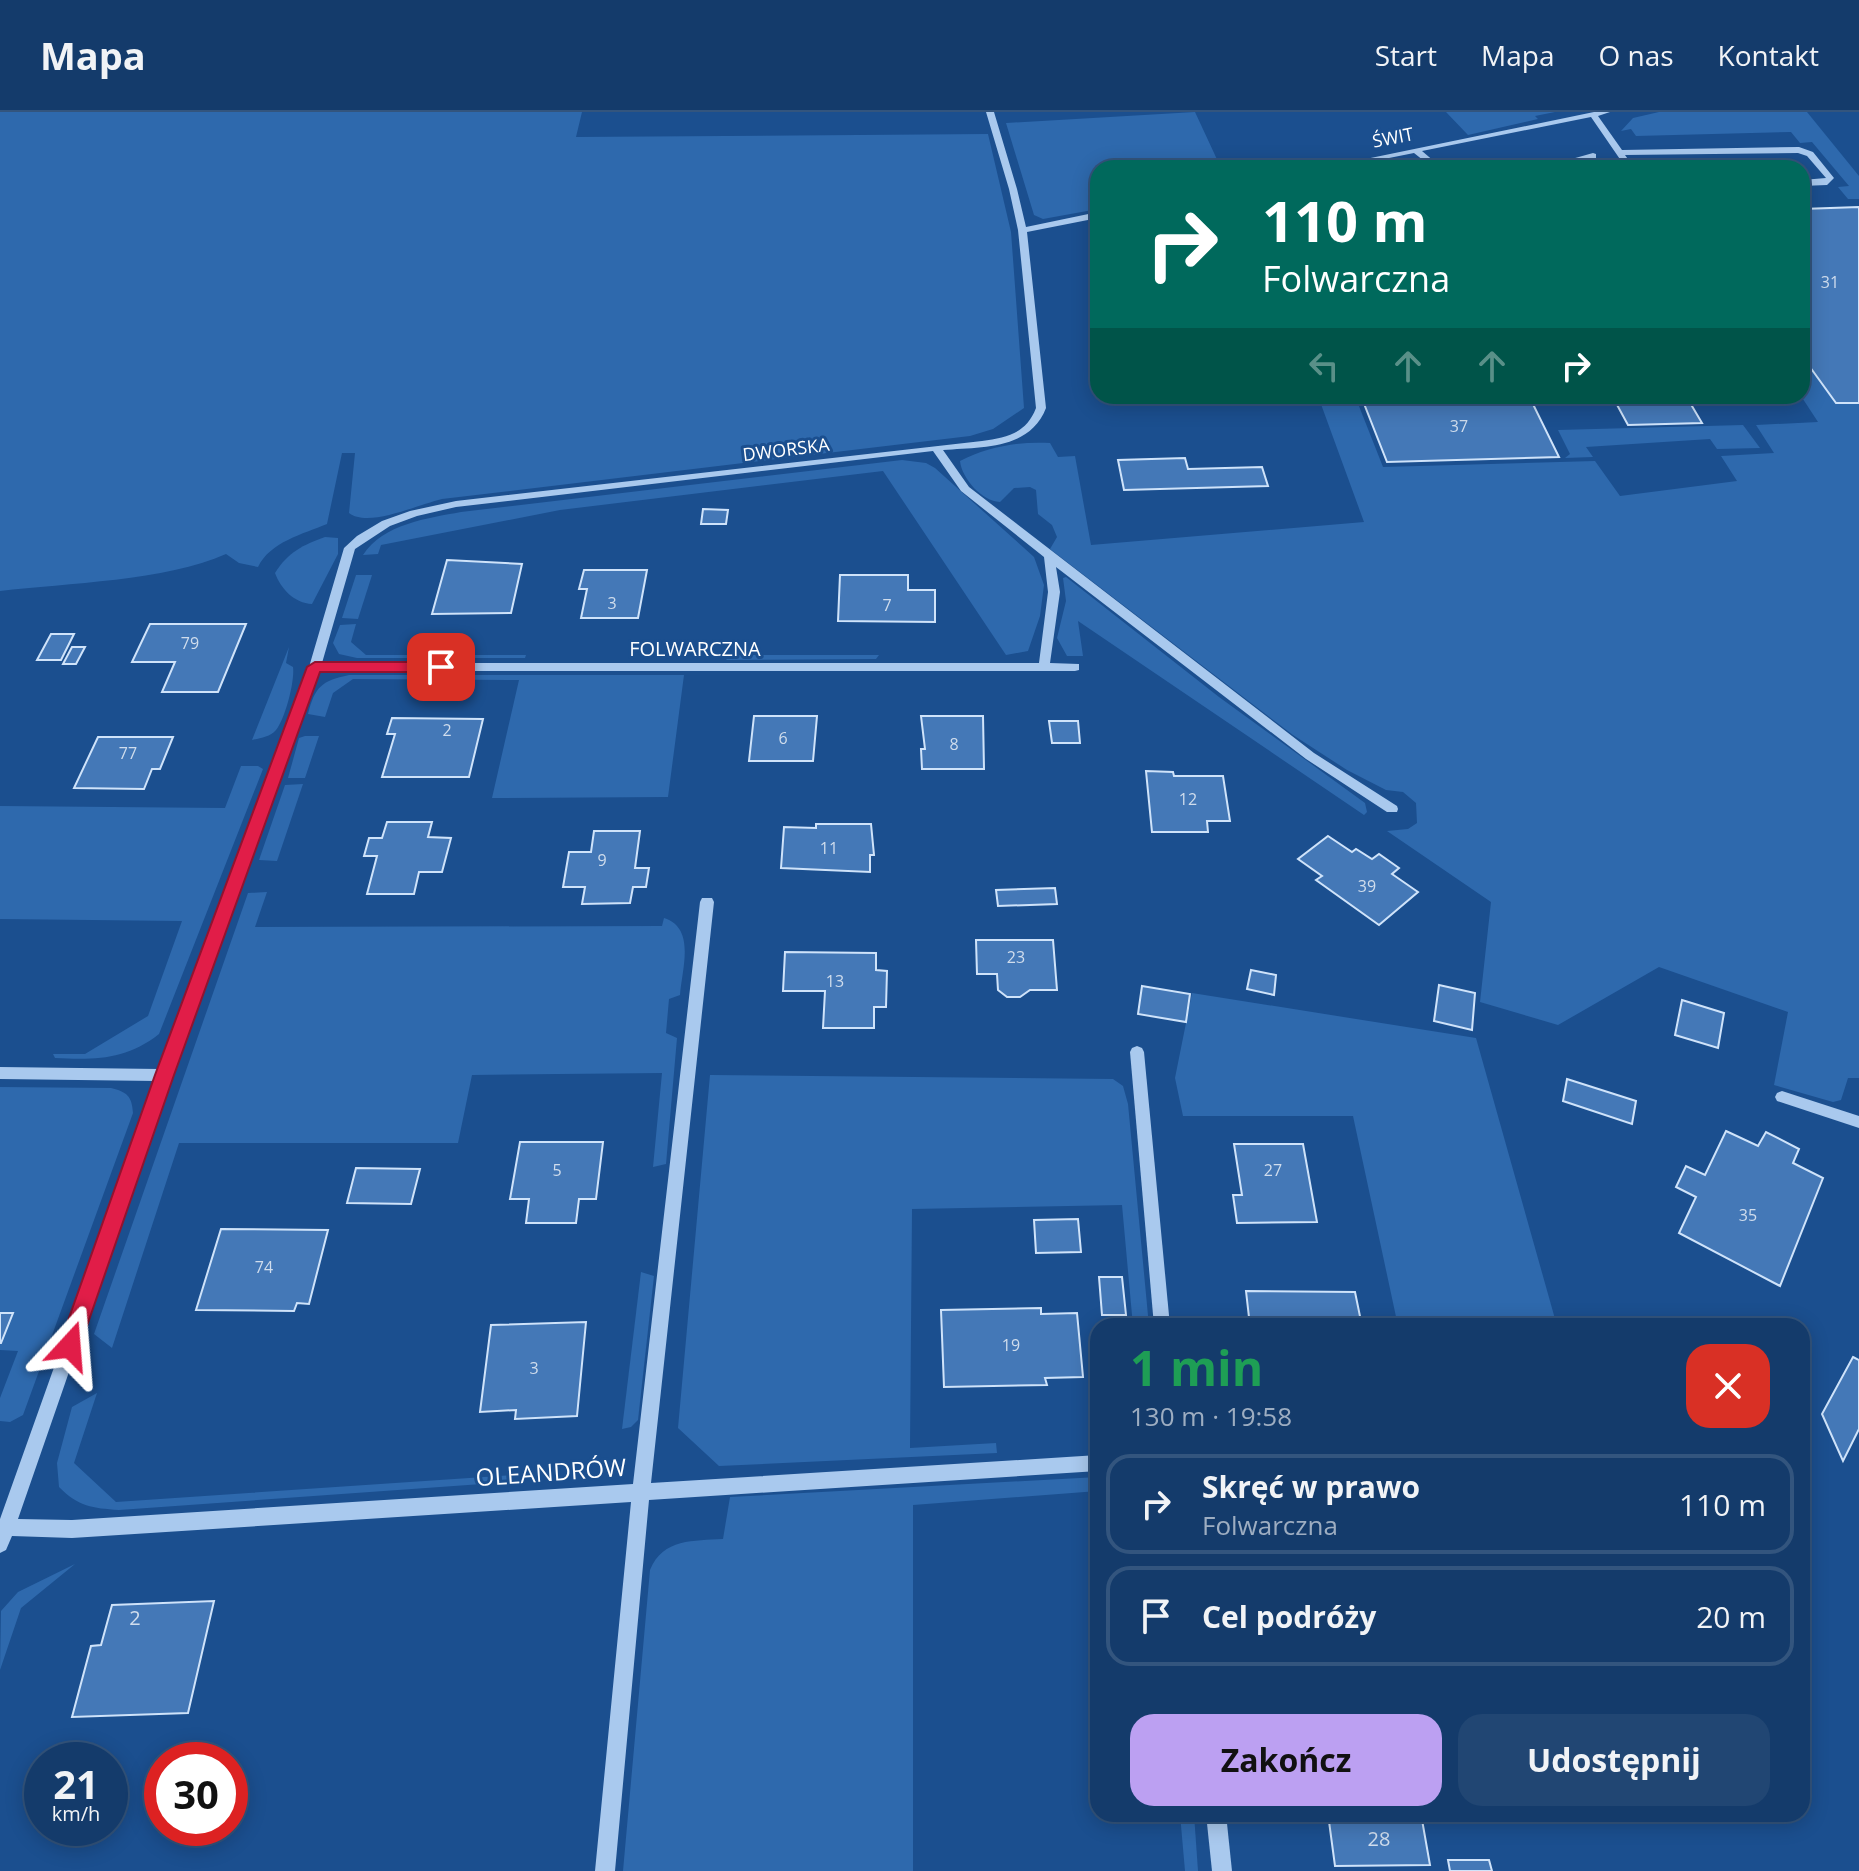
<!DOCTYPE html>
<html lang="pl">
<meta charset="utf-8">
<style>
body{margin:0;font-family:"Open Sans",sans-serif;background:#214673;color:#f1f3f6;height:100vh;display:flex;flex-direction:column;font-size:30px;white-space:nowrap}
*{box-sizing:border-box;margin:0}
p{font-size:26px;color:#9dadc1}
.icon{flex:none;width:44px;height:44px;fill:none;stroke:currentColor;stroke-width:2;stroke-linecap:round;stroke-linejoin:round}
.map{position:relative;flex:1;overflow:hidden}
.side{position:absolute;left:1090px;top:1206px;width:720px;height:504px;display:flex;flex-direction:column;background:#143b6b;border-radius:24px;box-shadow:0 4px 20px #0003,0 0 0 2px #33557e}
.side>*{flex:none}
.hud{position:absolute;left:1090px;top:48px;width:720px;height:244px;border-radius:24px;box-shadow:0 4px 20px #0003,0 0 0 2px #33557e;background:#00695c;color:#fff;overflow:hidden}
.speed{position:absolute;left:24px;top:1630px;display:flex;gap:16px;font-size:40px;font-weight:700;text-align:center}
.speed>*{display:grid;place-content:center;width:104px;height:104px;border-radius:50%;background:#143b6b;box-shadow:0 4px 20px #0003,0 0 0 2px #33557e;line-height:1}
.speed small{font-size:20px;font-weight:400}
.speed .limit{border:12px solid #d22;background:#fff;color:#111}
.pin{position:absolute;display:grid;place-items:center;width:68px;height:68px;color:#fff;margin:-34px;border-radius:16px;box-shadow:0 4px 12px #0006}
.me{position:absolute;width:88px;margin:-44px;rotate:19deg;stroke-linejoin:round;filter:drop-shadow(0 0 6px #0008)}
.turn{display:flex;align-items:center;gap:28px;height:168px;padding:0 40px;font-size:36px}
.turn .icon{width:104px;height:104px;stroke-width:2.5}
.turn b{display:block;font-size:56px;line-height:68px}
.lanes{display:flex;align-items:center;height:76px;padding:0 40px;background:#0003;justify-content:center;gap:40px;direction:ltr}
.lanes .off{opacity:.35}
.round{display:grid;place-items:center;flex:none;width:84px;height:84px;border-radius:24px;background:#214673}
.overview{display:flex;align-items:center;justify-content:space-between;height:136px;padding:0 40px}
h1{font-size:48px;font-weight:700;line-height:60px;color:#1e9e55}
.primary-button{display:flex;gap:16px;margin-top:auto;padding:16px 40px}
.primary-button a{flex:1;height:92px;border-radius:24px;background:#bca0f2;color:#111;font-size:32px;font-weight:700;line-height:92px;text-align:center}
.primary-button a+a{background:#214673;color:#f1f3f6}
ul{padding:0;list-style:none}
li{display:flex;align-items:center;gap:24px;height:100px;margin:0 16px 12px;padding:0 24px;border:4px solid #33557e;border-radius:24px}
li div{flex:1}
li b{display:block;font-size:30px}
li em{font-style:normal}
header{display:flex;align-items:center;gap:48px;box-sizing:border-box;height:112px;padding:0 40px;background:#143b6b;border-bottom:2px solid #33557e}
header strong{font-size:38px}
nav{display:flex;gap:44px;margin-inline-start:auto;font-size:28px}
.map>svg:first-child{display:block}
.green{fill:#2e69ad}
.building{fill:#4478b7;stroke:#cfe3fa;stroke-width:2}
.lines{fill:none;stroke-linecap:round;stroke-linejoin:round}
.minor{fill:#a9c9ee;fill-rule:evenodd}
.route{fill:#e11d48;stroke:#92132f;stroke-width:2}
.labels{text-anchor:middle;stroke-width:6;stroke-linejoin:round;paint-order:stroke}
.number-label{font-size:16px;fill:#d0dded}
.far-street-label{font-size:18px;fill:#fff;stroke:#1b4f8f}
.street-label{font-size:20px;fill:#fff;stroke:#1b4f8f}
.near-number-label{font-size:20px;fill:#d0dded}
.near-street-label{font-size:24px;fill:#fff;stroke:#1b4f8f}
</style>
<header>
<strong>Mapa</strong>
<nav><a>Start</a><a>Mapa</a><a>O nas</a><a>Kontakt</a></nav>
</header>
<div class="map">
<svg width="1859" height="1759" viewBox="0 0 1859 1759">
<rect width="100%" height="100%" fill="#1b4f8f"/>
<g class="green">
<path d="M0 0H582L576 25 988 22 1011 120 1024 296 993 317 970 324 442 387C417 393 368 416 349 401L355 341H342L327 412C303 422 270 430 258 455L239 451 226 442C166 469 67 471 0 479Z"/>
<polygon points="1195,0 1221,56 1098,56 1098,97 1043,107 1034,103 1006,11"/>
<polygon points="1446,0 1555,0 1535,4 1538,7 1468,23"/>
<polygon points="1659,0 1807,0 1859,64 1859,87 1848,87 1838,75 1849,74 1812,30 1800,31 1791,20 1636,24 1631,17 1621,19 1633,6"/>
<path d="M1802 244 1836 291H1859V966H1848L1841 988 1833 990 1774 973 1788 900 1659 855 1558 913 1480 890 1491 790 1387 719 1408 717 1417 711 1416 691 1403 680 1386 678 1347 658 1293 623 1050 437 1057 425 1052 413 1038 402 1036 378 1030 375 1014 376 1000 390C982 389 962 367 960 349 987 335 1020 329 1050 331L1058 345 1075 344 1091 433 1364 410 1318 284H1355L1383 355 1595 349 1620 384 1737 369 1721 344 1774 341 1756 313 1818 310 1801 284Z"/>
<polygon points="1743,313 1760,336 1717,337 1710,327 1586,335 1593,345 1565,346 1570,342 1558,318"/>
<path d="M902 348 926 351 935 356 1034 445 1044 473 1040 504 1028 539 1006 543 883 359 560 398 381 433 378 442 363 443C383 412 428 406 461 400Z"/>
<path d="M325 425 338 426V442L312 492C294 491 281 477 275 461 288 440 303 433 325 425Z"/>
<polygon points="356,463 372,463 358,507 342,506"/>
<polygon points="1066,465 1219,585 1365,691 1367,700 1364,703 1078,509 1083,544 1067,544 1057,526 1066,489 1063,466"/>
<polygon points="356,512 351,530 366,543 526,543 525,546 357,546 339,542 333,531 340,513"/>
<path d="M289 535 286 551 293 555C295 569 285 607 276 618 270 625 260 626 252 628Z"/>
<polygon points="722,543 879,543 876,547 727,548"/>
<path d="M349 563H684L668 685 492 686 519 568 353 567 333 581 325 605 308 602C315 575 321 569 349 563Z"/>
<polygon points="305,624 319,624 305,666 288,666 299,626"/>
<path d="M241 654H258L263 657 159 922C126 948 95 948 55 946L53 942H85L148 904 182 809 0 807V694L225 696Z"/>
<polygon points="303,672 277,749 259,748 285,673"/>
<path d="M267 780 255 815 662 814 664 806C696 816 682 857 680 883L669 887 666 921 677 926 666 1052 653 1055 662 961 472 963 458 1031H179L112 1236 94 1222 248 781Z"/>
<polygon points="1192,881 1476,926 1557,1214 1398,1214 1353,1004 1183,1004 1175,966"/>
<polygon points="710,963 1113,967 1123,974 1128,992 1149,1214 1133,1214 1122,1093 912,1097 910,1336 996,1331 997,1341 719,1354 678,1316"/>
<path d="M0 975 111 976C127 980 132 984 133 1001L23 1303 10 1310 0 1309V1286L18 1239 0 1238Z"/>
<polygon points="641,1160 654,1164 638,1308 631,1315 622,1317"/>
<path d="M97 1281 74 1351 116 1390 513 1363 511 1370 119 1398C92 1396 79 1395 59 1375L57 1351 72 1295Z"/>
<path d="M1098 1365V1379L913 1393V1759H623L650 1458C663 1426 694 1429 723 1427L730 1385Z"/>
<polygon points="75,1452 21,1496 0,1558 1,1499 18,1480"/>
<polygon points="1180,1702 1194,1702 1198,1759 1185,1759"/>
</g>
<g class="building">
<polygon points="1859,95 1859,291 1836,291 1802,244 1802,97"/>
<polygon points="1361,284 1529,284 1559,345 1387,350"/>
<polygon points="1689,289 1702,311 1628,313 1616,291"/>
<polygon points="1185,346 1188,357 1262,355 1268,374 1124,378 1118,348"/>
<polygon points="703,397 728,398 726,412 701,412"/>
<polygon points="447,448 522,452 511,501 432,502"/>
<polygon points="584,458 647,458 638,506 581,506 587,477 579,477"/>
<polygon points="840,463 908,463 908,478 935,478 935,510 838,509"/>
<polygon points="150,512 246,512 218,580 162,580 175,550 132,550"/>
<polygon points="51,522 74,522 61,548 37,548"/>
<polygon points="72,535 85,535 76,552 63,552"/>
<polygon points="754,604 817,604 813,649 749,649"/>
<polygon points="921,604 983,604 984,657 922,657 921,637 925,637"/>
<polygon points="392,606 483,607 469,665 382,665 395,622 387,622"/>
<polygon points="1049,609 1078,609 1080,631 1052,631"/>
<polygon points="98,625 173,625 160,657 152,657 144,677 74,676"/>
<polygon points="1146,659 1173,660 1174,664 1223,664 1230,709 1207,709 1208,720 1152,720"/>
<polygon points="387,710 432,710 428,725 451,726 442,760 419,760 414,782 367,782 377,744 364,744 369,726 382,726"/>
<polygon points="816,712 871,712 874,743 870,743 870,760 781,756 784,715 816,716"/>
<polygon points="594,719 640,719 635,756 649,756 646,775 633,775 630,791 582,792 585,775 563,775 569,740 591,740"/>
<polygon points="1328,724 1352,740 1356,737 1372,747 1379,742 1399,756 1392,762 1418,780 1379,813 1316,768 1322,764 1298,747"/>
<polygon points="1055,776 1057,792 998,794 996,778"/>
<polygon points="976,828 1053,828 1057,878 1030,878 1020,885 1007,885 998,878 997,862 977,862"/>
<polygon points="785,840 876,841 876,858 887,859 886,895 874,895 874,916 823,916 825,879 783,879"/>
<polygon points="1251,858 1276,863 1274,883 1247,877"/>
<polygon points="1439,873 1475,881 1472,918 1434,909"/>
<polygon points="1142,874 1190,882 1186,910 1138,902"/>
<polygon points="1682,888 1724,901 1718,936 1675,923"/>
<polygon points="1567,967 1636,989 1632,1012 1563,989"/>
<polygon points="1726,1019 1758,1034 1766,1020 1799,1037 1793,1051 1823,1066 1780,1174 1679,1121 1696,1085 1676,1075 1686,1054 1705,1063"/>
<polygon points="520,1030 603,1030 596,1087 579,1087 576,1111 526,1111 529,1087 510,1087"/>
<polygon points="1234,1032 1303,1032 1317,1110 1237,1111 1233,1083 1242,1083"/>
<polygon points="356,1056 420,1057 411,1092 347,1091"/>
<polygon points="1078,1107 1081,1140 1036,1141 1034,1108"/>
<polygon points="221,1117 328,1118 309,1192 297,1191 294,1199 196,1198"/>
<polygon points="1099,1165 1122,1165 1126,1203 1102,1203"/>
<polygon points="1246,1179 1355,1180 1362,1214 1250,1214"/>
<polygon points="1041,1196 1041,1202 1077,1201 1083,1265 1045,1266 1047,1273 944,1275 941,1198"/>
<polygon points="0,1201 13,1201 1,1231 0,1231"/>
<polygon points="586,1210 577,1304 515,1307 516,1298 480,1300 491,1213"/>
<polygon points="1853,1245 1859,1248 1859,1317 1843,1349 1822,1302"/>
<polygon points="214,1489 188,1601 72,1605 91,1534 101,1533 112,1493"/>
<polygon points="1328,1702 1421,1702 1430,1753 1335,1754"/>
<polygon points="1448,1748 1489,1748 1492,1759 1450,1759"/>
</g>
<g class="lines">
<g class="minor">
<path d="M986 0H994L1017 77 1026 115 1098 100V106L1027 120 1046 296C1030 338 981 335 943 338L969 375 1314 641 1397 694 1398 697 1397 700H1387L1306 647 1056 455 1060 480 1050 551 1079 552V558L1075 559H319L172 963 18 1407 72 1408 633 1372 700 790 702 786H712L714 790 651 1371 1098 1343V1359L649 1388 615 1759H595L631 1390 72 1426 12 1424 6 1438 0 1441V1407L156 969 0 967V955L160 957 309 555 344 436 357 424 382 409 410 399 456 389 982 329C1007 325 1026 322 1036 296L1018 118 1009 77ZM933 339 961 379 1044 445 1048 480 1039 551H322L355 437 390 414 417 404 456 395Z"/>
<polygon points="1594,0 1610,0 1598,4 1622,38 1799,35 1813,40 1834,66 1827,73 1802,74 1802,68 1826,66 1807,44 1798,41 1625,43 1634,56 1626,56 1591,5 1422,39 1442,56 1433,56 1414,41 1339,56 1322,56"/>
<polygon points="1593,41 1596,42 1596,46 1554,56 1540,56"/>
<polygon points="1137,934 1142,936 1144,940 1170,1214 1154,1214 1130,940 1132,936"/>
<polygon points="1782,979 1859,1004 1859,1016 1777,989 1775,985 1777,981"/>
<polygon points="1206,1702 1226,1702 1232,1759 1212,1759"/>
</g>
</g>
<polygon class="route" points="315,550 441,550 449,555 441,560 320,560 174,963 80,1234 77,1241 70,1244 62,1241 59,1234 155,963 307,555"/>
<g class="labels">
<g class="number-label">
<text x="1830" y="176">31</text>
<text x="1459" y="320">37</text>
<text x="612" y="497">3</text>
<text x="887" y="499">7</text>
<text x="190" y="537">79</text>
<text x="447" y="624">2</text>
<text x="783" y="632">6</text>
<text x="954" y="638">8</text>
<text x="128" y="647">77</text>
<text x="1188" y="693">12</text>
<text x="829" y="742">11</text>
<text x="602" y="754">9</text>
<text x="1367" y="780">39</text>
<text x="1016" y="851">23</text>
<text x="835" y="875">13</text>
<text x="557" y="1064">5</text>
<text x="1273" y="1064">27</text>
<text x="1748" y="1109">35</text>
<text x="264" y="1161">74</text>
<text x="1011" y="1239">19</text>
<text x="534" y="1262">3</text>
</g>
<g class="far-street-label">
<text transform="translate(1393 26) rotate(-11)" y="6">ŚWIT</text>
<text transform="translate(786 338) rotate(-7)" y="6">DWORSKA</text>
</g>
<g class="street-label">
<text x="695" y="544">FOLWARCZNA</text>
</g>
<g class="near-number-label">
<text x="135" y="1513">2</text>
<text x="1379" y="1734">28</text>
</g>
<g class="near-street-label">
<text transform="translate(551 1361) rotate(-4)" y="8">OLEANDRÓW</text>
</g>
</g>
</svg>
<div class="speed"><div>21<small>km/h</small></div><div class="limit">30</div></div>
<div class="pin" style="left:441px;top:555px;background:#d93025"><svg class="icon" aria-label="arrive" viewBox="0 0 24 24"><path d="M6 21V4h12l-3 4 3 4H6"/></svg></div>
<svg class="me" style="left:70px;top:1234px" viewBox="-20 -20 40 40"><path d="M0-17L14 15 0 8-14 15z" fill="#e11d48" stroke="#fff" stroke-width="4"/></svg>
<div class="hud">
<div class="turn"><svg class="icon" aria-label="right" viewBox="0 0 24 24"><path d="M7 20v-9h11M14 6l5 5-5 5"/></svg><div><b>110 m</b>Folwarczna</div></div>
<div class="lanes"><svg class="icon off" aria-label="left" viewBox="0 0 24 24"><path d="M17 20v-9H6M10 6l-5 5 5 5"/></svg><svg class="icon off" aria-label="ahead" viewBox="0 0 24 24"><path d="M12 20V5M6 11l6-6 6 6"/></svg><svg class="icon off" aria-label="ahead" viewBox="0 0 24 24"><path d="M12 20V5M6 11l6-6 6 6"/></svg><svg class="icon" aria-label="right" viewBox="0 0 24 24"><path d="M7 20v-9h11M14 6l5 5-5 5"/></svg></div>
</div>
<section class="side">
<div class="overview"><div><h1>1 min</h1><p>130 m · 19:58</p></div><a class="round" style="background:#d93025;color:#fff"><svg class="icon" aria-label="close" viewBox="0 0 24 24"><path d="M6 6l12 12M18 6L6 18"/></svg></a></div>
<ul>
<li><svg class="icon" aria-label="right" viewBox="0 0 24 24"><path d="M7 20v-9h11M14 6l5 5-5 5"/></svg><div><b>Skręć w prawo</b><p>Folwarczna</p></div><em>110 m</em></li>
<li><svg class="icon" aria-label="arrive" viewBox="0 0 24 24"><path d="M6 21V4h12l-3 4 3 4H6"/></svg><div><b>Cel podróży</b></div><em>20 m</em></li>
</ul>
<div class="primary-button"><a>Zakończ</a><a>Udostępnij</a></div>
</section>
</div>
